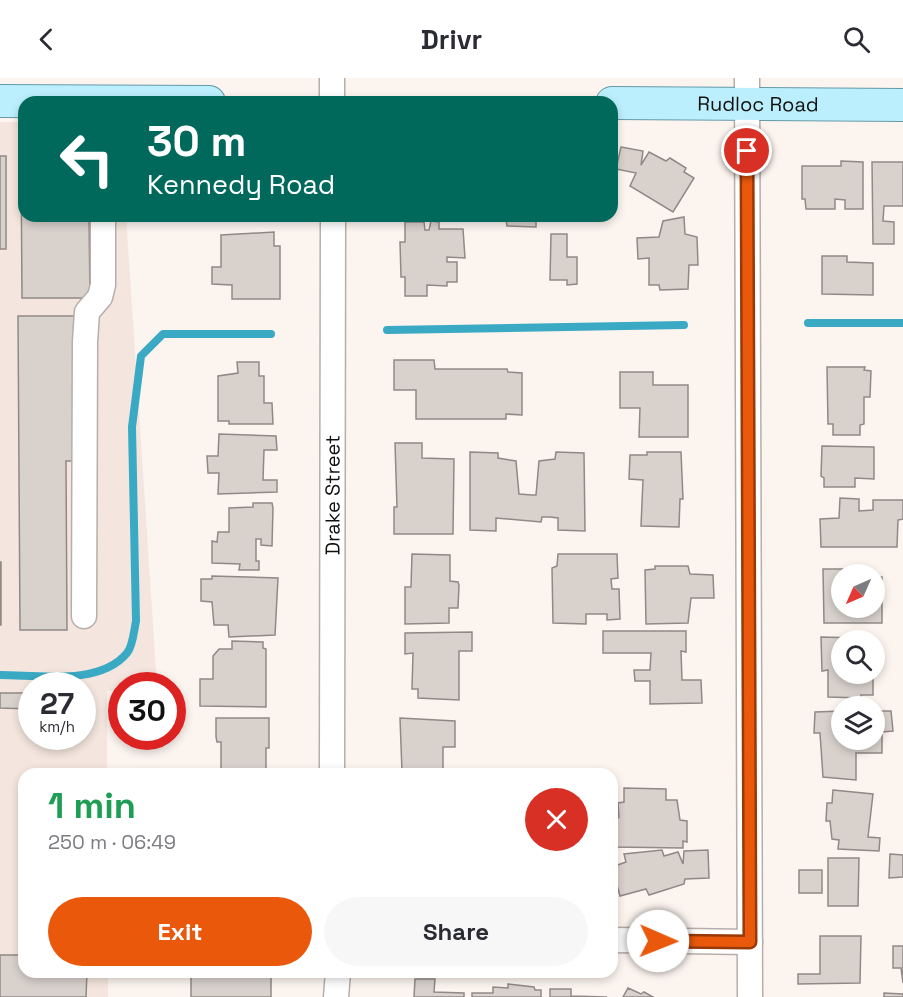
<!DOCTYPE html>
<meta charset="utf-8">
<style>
body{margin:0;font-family:"Space Grotesk",sans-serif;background:#f7f7f7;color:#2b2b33;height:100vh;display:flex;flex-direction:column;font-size:22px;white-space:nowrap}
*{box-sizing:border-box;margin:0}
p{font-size:20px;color:#7c7c81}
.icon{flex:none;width:33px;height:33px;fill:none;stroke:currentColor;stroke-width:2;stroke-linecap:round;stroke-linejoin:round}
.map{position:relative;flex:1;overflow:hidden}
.panel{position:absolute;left:18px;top:690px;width:600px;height:210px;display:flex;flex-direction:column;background:#fff;border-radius:18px;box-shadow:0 3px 9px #0003}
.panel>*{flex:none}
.guide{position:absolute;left:18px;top:18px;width:600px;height:126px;border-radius:18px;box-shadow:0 3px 9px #0003;background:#00695c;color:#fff;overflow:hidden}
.needle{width:39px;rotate:225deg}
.fabs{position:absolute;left:831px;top:486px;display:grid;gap:12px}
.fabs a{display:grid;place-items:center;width:54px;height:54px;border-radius:50%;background:#fff;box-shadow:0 3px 9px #0003;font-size:30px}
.speed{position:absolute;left:18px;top:594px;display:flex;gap:12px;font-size:30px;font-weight:700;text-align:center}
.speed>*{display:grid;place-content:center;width:78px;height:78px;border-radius:50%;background:#fff;box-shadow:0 3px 9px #0003;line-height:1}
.speed small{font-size:15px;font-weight:400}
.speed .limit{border:9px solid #d22;background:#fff;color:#111}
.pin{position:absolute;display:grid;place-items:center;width:51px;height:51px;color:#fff;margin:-26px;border:3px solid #fff;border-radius:50%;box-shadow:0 2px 6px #0007}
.me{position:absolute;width:66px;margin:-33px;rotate:91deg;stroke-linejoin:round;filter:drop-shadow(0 0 4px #0008)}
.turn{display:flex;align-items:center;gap:21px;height:126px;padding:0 30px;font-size:27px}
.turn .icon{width:78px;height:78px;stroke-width:2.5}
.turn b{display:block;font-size:42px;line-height:51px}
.round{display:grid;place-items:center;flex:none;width:63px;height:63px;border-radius:32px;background:#f7f7f7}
.summary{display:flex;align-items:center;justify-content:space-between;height:102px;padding:0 30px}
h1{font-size:36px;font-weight:700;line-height:45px;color:#1e9e55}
.cta{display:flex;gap:12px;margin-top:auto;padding:12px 30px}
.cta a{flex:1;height:69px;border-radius:36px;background:#ea580c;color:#fff;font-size:24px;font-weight:700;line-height:69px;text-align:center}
.cta a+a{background:#f7f7f7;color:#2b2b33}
header{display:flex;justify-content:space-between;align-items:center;height:78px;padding:0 30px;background:#fff;font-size:27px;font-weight:700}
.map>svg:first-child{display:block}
.built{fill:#f4e6de;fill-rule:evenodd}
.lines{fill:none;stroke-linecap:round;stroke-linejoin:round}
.stream{stroke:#39a9c4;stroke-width:8}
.building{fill:#d8d1cc;stroke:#908985;stroke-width:1.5}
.minor-casing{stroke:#b6aeaa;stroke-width:27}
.major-casing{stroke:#649aa8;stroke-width:34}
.minor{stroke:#fff;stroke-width:24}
.major{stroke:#bceffd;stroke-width:32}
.route-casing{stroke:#983908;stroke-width:15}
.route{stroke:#ea580c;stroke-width:10}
.labels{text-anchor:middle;stroke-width:4.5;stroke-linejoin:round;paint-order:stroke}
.street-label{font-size:20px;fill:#12100e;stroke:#fcf4ef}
</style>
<header><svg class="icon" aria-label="back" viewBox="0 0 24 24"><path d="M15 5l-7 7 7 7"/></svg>Drivr<svg class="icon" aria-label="search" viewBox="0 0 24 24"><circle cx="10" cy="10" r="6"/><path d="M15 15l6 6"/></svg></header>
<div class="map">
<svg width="903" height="919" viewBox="0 0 903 919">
<rect width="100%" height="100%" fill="#fcf4ef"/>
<path class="built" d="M0 44H24V138H126L157 607 122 608 121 612 107 613V696H24V894H108V919H0ZM32 608H82V658H32Z"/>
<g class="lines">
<g class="stream">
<polyline points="808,245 903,245"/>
<polyline points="387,252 684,247"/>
<path d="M0 597C38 597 100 608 127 575 133 568 134 552 136 543L132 349 141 278 163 256H271"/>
</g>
</g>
<g class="building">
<polygon points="621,69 643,73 641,87 649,74 666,83 670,80 686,90 684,94 694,100 673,134 630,108 636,95 616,91"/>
<rect x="0" y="78" width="6" height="93"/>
<polygon points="21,78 24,78 24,138 89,138 90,220 22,220"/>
<polygon points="841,83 863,84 863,131 845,131 845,122 835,121 835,131 806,131 805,121 802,121 802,88 841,88"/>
<polygon points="872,84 903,84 903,128 884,128 883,143 894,144 894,166 873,166"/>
<polygon points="494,138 536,138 536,149 507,148 506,141 494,141"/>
<polygon points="684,139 685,156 697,159 698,187 689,187 688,211 660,212 659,207 649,207 649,180 638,181 637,160 659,159 663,143"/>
<polygon points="431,143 439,144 439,151 463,151 465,180 447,179 447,184 457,184 457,204 447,204 447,208 427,207 427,218 405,218 405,199 401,199 400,164 405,164 405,144 424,144 425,152 429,152"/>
<polygon points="274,154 274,168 280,168 280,221 232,221 232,207 212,206 212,189 221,189 221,157"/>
<polygon points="551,156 567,156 567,179 577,179 577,206 567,207 567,202 550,202"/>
<polygon points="822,178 847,178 847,184 873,185 873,217 822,216"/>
<polygon points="18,238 75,238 76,383 66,383 67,552 20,552"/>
<polygon points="394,282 434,282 435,291 507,291 508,294 522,295 522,337 506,336 506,341 416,341 416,312 394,312"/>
<polygon points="237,284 259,284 259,298 264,298 264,325 272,325 273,346 229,346 229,343 218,343 218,298 238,295"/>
<polygon points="827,289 865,289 864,292 871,293 870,319 864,319 864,346 860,347 860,357 833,357 833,346 828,346"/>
<polygon points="620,294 653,294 653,307 688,307 688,359 639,359 640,330 620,330"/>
<polygon points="219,356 276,358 277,372 264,372 263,402 277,402 277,414 218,416 219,395 208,395 207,378 218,378"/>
<polygon points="395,365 422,365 422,380 454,381 453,456 394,456 394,429 397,429"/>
<polygon points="822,368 874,369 874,401 855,400 855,409 824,409 824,400 821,398"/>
<polygon points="470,374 498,375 498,380 516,383 519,416 532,417 536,417 539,383 555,381 556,374 584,375 585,453 558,452 558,440 550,439 542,439 541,444 496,440 496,453 470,452"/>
<polygon points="647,374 681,374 683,421 680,421 679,449 641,448 643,402 629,401 630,377 647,377"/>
<polygon points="840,420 859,421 859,433 873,432 873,422 903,422 903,441 898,442 897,469 821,469 820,441 839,440"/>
<polygon points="253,425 272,425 273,430 272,468 261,467 261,461 256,461 256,483 259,483 259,492 239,492 240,486 212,485 212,463 217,464 218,454 229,454 229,430 253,429"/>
<polygon points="412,476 450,477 450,503 458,504 459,507 458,530 449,530 449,545 405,546 405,509 411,509"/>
<polygon points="558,476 617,476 618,500 611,501 612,511 619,511 620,541 607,542 607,536 586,536 586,546 553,545 552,490 557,488"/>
<rect x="0" y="484" width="1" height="63"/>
<polygon points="655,488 688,488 690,496 713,497 714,520 691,520 688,545 646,546 645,492 655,491"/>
<polygon points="823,491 867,491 867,496 842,496 842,530 874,530 874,499 882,499 882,545 824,545"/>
<polygon points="212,498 278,500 275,557 229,559 228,547 214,547 212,524 201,523 201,501 212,501"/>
<polygon points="603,553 686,553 686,574 681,573 682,602 701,602 702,625 650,626 650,603 635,603 634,592 650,592 651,575 603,575"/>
<polygon points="472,554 472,573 459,573 459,622 418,620 418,611 412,611 413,575 405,576 405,555"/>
<polygon points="821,559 860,560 860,562 842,562 842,596 873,596 873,617 861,617 861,620 828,619 828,592 822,593"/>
<polygon points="232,563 263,564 263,570 266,571 266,629 200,628 200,601 213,601 213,578 219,571 232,571"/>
<polygon points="0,615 31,615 31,631 0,630"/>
<polygon points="842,633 842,662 874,662 874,633 891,633 893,653 882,654 882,675 856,675 856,702 823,699 820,655 814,655 815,634"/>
<polygon points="216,640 269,640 269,670 266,670 266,693 263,692 263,696 221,696 221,664 217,664 216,659"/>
<polygon points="400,640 455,643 455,669 443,669 443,692 436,692 436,695 402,694"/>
<polygon points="624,710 666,711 666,722 677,722 680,742 687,743 687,764 683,763 683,770 612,769 612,747 619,739 618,725 624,724"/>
<polygon points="833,712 873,716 868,759 880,760 879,773 838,771 839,762 832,761 830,743 826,743 827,725 832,725"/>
<polygon points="662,772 664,778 678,774 683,786 684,773 708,772 709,800 685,801 684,806 649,817 646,811 620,818 612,789 626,784 624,776"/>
<polygon points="890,776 903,777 903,799 889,800"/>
<polygon points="828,780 859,780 858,828 828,828"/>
<rect x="799" y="792" width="23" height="23"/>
<polygon points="820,858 861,858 860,905 798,906 798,896 820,896"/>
<polygon points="893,868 903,868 903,905 901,890 893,890"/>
<polygon points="0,877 24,877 24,894 87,894 86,919 0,919"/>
<rect x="191" y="894" width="80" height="25"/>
<polygon points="415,901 435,901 434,914 464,915 464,919 414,919"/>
<polygon points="508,906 534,909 535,912 541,912 541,919 472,919 472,915 493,915 493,909 508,910"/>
<polygon points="628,910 641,916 644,914 653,919 623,919"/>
<polygon points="550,911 571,911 571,918 607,919 550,919"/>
<polygon points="884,915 903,916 903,919 884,919"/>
</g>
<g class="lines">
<g class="minor-casing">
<g id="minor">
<polyline points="332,0 332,24"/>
<polyline points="747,0 750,919"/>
<polyline points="84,538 85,264 87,234 100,219 103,207 103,138"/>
<path id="s1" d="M332 696 333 138"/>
<polyline points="612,862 750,864"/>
<polyline points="336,919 338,894"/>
</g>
</g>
<g class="major-casing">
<g id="major">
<polyline points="0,23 209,24"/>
<path id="s2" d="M612 25 903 27"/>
</g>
</g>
<use href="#minor" class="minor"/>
<use href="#major" class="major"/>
</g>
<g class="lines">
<g class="route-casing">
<polyline id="route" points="658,863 750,864 747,73"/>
</g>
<use href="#route" class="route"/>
</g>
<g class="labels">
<g class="street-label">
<text dy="7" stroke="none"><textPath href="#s2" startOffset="146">Rudloc Road</textPath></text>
<text dy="7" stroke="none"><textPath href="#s1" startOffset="279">Drake Street</textPath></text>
</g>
</g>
</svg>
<div class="fabs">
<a><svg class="needle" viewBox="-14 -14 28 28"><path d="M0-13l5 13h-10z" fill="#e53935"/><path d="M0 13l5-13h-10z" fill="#7c7c81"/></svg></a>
<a><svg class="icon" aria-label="search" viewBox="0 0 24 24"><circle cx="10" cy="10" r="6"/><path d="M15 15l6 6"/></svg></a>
<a><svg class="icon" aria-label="layers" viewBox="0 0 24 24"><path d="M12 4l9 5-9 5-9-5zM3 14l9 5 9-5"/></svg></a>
</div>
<div class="speed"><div>27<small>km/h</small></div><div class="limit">30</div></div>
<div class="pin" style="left:747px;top:73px;background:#d93025"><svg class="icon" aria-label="arrive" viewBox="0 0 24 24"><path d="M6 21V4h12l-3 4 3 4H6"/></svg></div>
<svg class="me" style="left:658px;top:863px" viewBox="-20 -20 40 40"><circle r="19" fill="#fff"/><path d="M0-13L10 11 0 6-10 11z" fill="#ea580c"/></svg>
<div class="guide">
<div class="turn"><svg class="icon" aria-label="left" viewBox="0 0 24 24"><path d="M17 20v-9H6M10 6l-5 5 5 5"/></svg><div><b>30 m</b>Kennedy Road</div></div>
</div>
<section class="panel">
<div class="summary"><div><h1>1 min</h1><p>250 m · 06:49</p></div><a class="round" style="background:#d93025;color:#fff"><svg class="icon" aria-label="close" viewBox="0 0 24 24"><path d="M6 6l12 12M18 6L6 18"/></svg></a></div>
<div class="cta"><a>Exit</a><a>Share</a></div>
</section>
</div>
